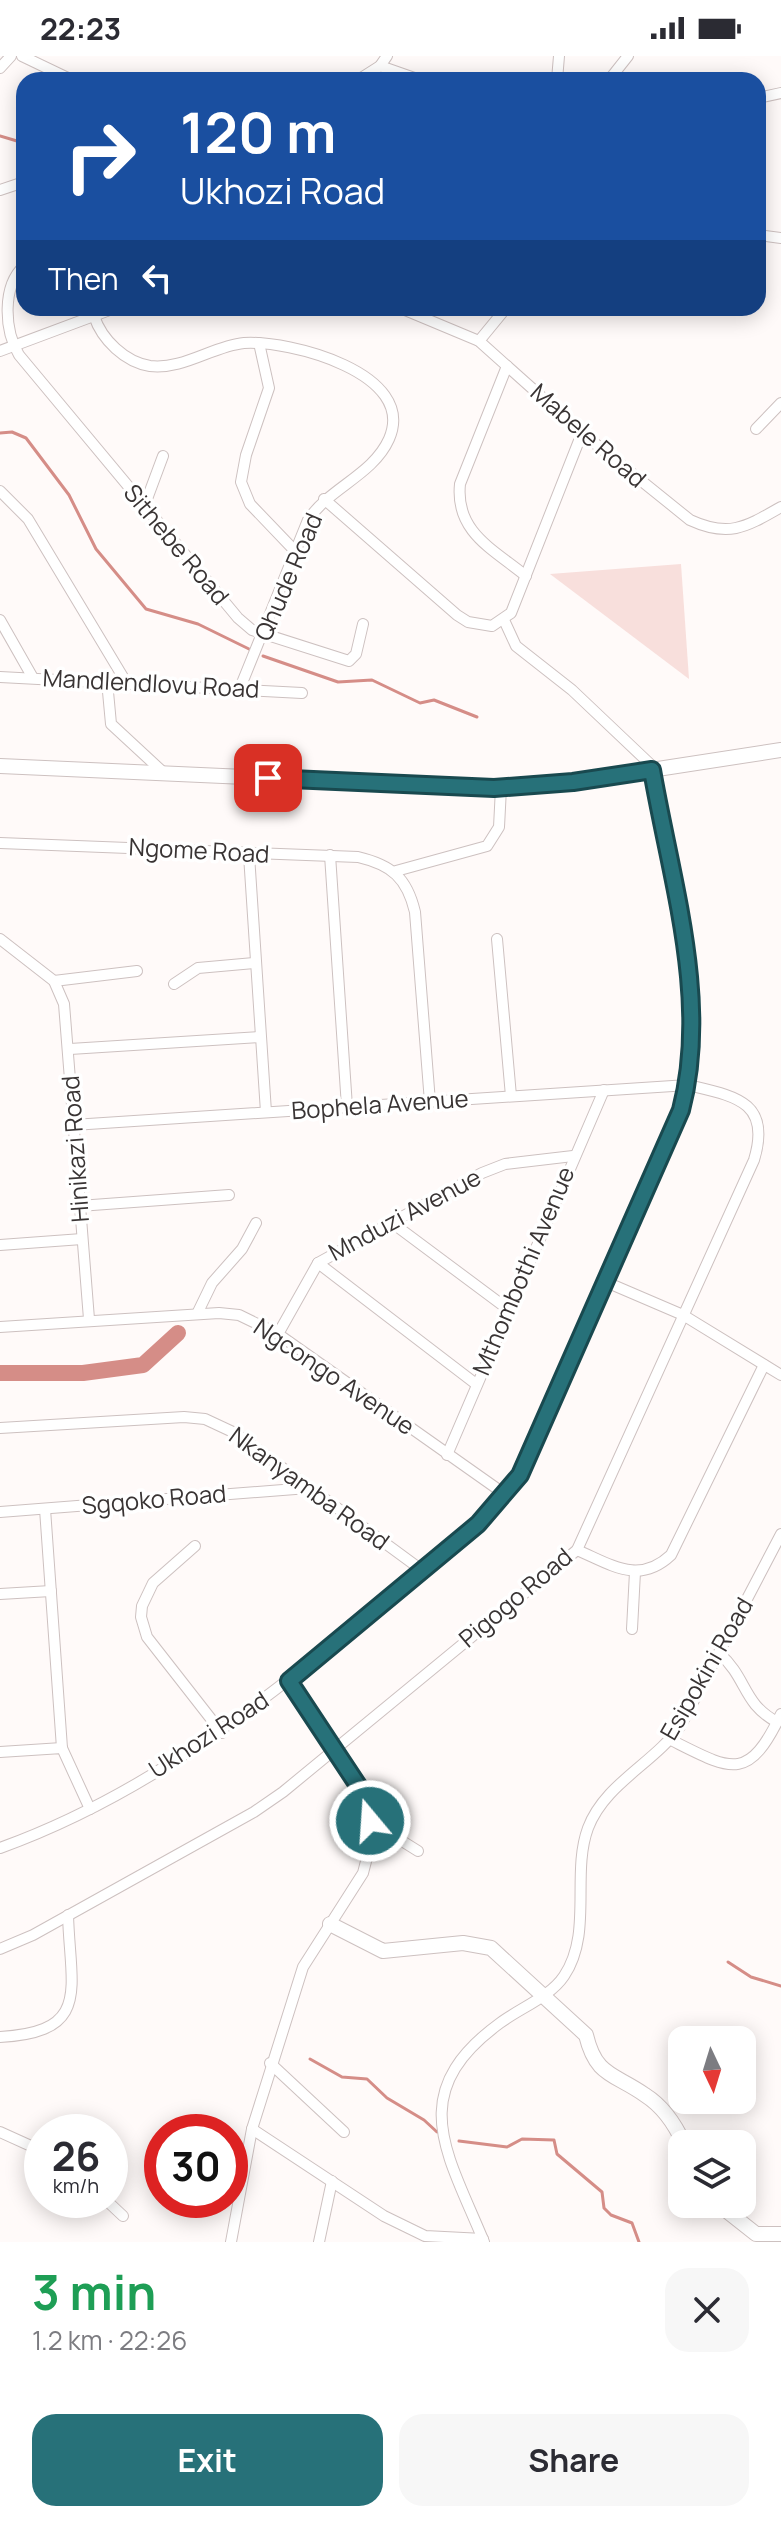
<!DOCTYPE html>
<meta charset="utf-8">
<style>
body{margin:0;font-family:Manrope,sans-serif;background:#f7f7f7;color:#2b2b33;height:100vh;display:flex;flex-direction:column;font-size:30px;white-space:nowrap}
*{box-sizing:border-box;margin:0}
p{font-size:26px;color:#7c7c81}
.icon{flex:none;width:44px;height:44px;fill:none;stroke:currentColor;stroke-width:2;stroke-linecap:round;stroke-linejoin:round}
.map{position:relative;height:2186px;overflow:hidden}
.sheet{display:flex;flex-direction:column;background:#fff;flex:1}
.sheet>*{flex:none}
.guide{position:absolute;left:16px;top:16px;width:750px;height:244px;border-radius:24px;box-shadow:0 4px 20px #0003;background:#1a4fa0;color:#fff;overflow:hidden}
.needle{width:52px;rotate:176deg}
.controls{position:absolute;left:668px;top:1970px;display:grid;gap:16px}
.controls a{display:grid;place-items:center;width:88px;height:88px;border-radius:16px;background:#fff;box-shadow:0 4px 20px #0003;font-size:40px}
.speed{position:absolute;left:24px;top:2058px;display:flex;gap:16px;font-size:40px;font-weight:700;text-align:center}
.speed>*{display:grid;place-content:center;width:104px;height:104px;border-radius:50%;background:#fff;box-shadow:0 4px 20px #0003;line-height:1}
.speed small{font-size:20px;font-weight:400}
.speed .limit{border:12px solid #d22;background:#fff;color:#111}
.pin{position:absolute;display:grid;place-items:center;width:68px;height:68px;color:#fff;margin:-34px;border-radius:16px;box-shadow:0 4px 12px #0006}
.me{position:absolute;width:88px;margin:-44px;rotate:342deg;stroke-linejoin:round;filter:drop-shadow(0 0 6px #0008)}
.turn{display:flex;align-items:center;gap:28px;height:168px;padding:0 32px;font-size:36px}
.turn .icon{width:104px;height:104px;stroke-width:2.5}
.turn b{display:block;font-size:56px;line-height:68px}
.then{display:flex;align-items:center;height:76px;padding:0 32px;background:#0003;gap:16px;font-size:30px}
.round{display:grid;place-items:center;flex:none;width:84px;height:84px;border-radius:24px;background:#f7f7f7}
.head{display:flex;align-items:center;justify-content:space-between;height:136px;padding:0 32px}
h1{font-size:48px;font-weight:700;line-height:60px;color:#1e9e55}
.cta{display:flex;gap:16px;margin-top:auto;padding:16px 32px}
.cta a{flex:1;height:92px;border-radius:24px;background:#277179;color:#fff;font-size:32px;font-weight:700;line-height:92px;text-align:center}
.cta a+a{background:#f7f7f7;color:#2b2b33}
.status{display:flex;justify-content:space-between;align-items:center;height:56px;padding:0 40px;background:#fff;direction:ltr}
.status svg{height:22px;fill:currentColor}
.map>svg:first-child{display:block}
.green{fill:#f8dfdc}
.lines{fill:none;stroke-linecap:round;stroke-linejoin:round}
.stream{stroke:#d58d87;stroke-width:3}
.river{stroke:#d58d87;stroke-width:16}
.street-casing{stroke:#cdc1c0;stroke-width:12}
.secondary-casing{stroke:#cdc1c0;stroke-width:16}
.street{stroke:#fff;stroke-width:10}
.secondary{stroke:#fff;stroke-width:14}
.route-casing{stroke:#19494f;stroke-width:20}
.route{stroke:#277179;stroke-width:14}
.labels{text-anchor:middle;stroke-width:7;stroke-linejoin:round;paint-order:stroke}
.street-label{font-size:24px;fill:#393434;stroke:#fff}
</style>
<div class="status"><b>22:23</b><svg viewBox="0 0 49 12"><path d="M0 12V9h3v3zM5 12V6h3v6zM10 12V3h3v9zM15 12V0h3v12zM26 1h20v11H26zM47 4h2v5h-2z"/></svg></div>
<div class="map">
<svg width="781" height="2186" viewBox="0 0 781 2186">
<rect width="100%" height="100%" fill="#fffaf9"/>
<polygon class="green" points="681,508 689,623 550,518"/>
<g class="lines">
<g class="stream">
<polyline points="0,80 17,85 24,81"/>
<polyline points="0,377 12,376 26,382 69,439 96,493 146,553 198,568 249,593"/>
<polyline points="263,600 338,626 372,624 420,647 434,644 477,661"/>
<polyline points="728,1906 751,1921 781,1930"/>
<polyline points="310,2003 342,2021 367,2023 387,2042 424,2064 437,2076"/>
<polyline points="459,2085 507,2091 522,2083 554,2084 557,2098 602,2136 604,2152 611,2159 632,2167 639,2186"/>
</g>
<polyline class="river" points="0,1317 83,1317 143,1309 178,1277"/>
<g class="street-casing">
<g id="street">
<polyline points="22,0 72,24"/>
<polyline points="380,10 420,24"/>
<polyline points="0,12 11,0"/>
<polyline points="358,24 380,10 387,0"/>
<polyline points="557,24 559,0"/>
<polyline points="609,24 628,0"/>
<polyline points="758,42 781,37"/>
<polyline points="0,134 24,126"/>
<polyline points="758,179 781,182"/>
<path d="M24 210C2 230 4 274 19 299L238 562 252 574 349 605 356 598 363 568"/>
<path d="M400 252 479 285 582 377 690 464C729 482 746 471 781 451"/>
<path d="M94 260C102 284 125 306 150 310 183 314 213 290 244 287 289 284 418 317 389 383 373 419 329 432 308 464L240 632"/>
<polyline points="479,285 502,257"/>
<polyline points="259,287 269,332 246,399 241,426 250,448 295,495"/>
<polyline points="0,295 115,252"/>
<path d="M507 310 460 428C455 476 493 493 526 520"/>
<polyline points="756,373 781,347"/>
<polyline points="0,435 28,463 126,626"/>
<polyline points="324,443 457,559 468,566 492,570 511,557 582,377"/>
<polyline points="144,451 163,400"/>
<polyline points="0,564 33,622"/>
<polyline points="0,621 302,637"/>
<polyline points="107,625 111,668 165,718"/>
<path d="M0 787 358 801C392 809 407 822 415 856L430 1046"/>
<polyline points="249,799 266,1056"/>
<polyline points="330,799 347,1051"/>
<polyline points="396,815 487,790 499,771 501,732"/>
<polyline points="0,883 54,925 64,948 89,1263"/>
<polyline points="497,883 511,1040"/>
<polyline points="54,925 137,915"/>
<polyline points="174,928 198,912 254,907"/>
<polyline points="70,993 260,981"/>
<polyline points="79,1150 229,1139"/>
<polyline points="391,1166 509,1254"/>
<polyline points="0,1189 82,1183"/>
<polyline points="318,1207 476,1328"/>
<polyline points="606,1226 683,1259 781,1319"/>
<polyline points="197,1258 212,1227 242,1193 256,1167"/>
<polyline points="0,1271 219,1257 239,1259 278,1278 506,1439"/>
<polyline points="278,1278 318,1207 482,1117 505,1108 573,1100"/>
<polyline points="0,1372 184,1361 205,1363 235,1377 423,1515"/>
<polyline points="447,1399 604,1034"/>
<polyline points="45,1453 62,1692"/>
<polyline points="0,1456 308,1432"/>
<polyline points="195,1490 153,1527 142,1550 141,1561 147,1581 222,1677"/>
<path d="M577 1494C612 1509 639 1529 671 1499L764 1309"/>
<polyline points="0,1538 51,1535"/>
<polyline points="632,1573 635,1516"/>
<path d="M719 1597C748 1623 742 1647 777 1666"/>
<path d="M671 1684C731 1714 748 1727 781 1658"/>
<polyline points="0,1696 62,1692 90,1753"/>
<polyline points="370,1765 418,1795"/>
<path d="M0 1792C150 1738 267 1643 388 1543 434 1505 486 1469 520 1419L674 1072 688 1029 693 950 650 708 572 634 516 590 504 564"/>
<path d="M0 1893 33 1879 254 1756 283 1736 577 1494 754 1104C772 1045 734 1040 688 1029L73 1069"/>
<path d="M0 1981C92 1976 70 1932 68 1859"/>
<polyline points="270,2007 344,2076"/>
<polyline points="252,2073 384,2160 425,2180 483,2183"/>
<polyline points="0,2076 42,2095"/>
<polyline points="106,2144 123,2160"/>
<polyline points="231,2186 252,2073 303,1911 363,1817 371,1786 363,1737 289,1625"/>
<polyline points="319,2186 332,2125"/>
<path d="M484 2186C447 2096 404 2037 500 1967 520 1952 550 1941 564 1920 593 1877 571 1818 588 1772 605 1727 655 1707 681 1669L781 1478"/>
</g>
</g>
<g class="secondary-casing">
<g id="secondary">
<polyline points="0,710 494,732 573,726 781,694"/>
<path d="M330 1868 383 1895 463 1887 491 1892 586 1979C596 2021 614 2017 645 2039 664 2051 675 2068 684 2088"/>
<polyline points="718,2148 756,2178 781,2178"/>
</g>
</g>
<use href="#street" class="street"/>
<use href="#secondary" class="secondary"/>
</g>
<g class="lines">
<g class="route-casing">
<path id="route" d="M268 722 494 732 573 726 652 714C671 824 710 944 681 1054L520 1419 478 1468 289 1625 363 1737 370 1765"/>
</g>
<use href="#route" class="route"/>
</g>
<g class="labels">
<g class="street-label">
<text transform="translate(588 380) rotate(41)" y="8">Mabele Road</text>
<text transform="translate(176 489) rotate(50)" y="8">Sithebe Road</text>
<text transform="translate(289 521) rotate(-67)" y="8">Qhude Road</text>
<text transform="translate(151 628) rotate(3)" y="8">Mandlendlovu Road</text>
<text transform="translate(199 795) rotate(3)" y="8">Ngome Road</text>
<text transform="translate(380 1049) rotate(-4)" y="8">Bophela Avenue</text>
<text transform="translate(76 1093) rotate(-94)" y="8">Hinikazi Road</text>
<text transform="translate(405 1159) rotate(-28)" y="8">Mnduzi Avenue</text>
<text transform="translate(524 1215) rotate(-67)" y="8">Mthombothi Avenue</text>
<text transform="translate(334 1321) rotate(34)" y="8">Ngcongo Avenue</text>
<text transform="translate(309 1433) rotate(36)" y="8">Nkanyamba Road</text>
<text transform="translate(154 1444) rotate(-5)" y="8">Sgqoko Road</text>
<text transform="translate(516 1542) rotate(-40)" y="8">Pigogo Road</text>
<text transform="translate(707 1613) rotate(-60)" y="8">Esipokini Road</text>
<text transform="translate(209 1679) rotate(-33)" y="8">Ukhozi Road</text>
</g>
</g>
</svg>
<div class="controls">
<a><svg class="needle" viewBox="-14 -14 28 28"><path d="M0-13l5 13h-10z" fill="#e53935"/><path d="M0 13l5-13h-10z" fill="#7c7c81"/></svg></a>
<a><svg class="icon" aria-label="layers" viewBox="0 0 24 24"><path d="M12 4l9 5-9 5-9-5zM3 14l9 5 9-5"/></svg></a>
</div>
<div class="speed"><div>26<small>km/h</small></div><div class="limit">30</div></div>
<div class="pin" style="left:268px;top:722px;background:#d93025"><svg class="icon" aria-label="arrive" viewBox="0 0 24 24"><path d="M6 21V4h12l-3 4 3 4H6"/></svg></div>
<svg class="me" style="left:370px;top:1765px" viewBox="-20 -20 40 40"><circle r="17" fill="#277179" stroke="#fff" stroke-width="3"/><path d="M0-11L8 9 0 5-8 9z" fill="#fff"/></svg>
<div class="guide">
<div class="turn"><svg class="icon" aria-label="right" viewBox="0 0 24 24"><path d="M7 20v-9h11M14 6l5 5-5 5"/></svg><div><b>120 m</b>Ukhozi Road</div></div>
<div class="then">Then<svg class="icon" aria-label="left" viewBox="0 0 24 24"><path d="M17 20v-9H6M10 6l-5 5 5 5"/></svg></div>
</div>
</div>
<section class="sheet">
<div class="head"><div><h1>3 min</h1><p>1.2 km · 22:26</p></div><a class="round"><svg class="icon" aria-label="close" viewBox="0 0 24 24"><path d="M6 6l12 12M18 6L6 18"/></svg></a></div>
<div class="cta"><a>Exit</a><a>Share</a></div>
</section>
